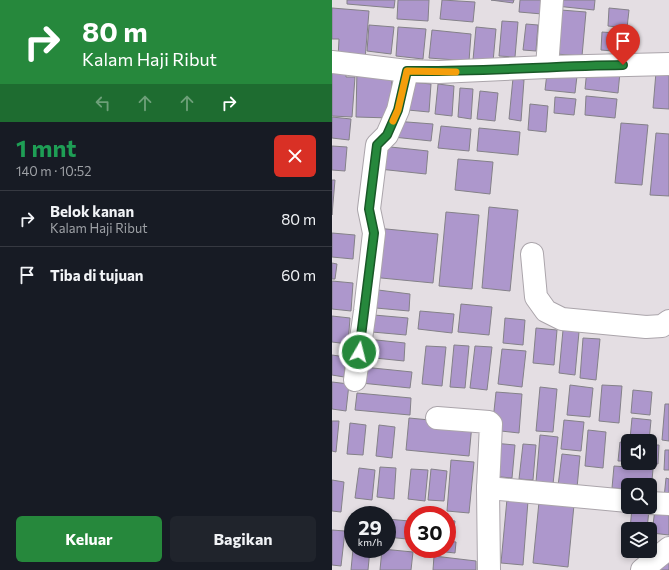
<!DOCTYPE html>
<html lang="id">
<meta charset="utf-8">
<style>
body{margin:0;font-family:Commissioner,sans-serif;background:#20242c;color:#f1f3f6;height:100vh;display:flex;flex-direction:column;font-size:15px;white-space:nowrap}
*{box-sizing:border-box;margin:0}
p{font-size:13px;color:#9ea1a6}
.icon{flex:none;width:22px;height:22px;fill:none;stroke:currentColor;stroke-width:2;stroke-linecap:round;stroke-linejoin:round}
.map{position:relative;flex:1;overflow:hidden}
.sheet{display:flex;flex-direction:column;background:#171b24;width:332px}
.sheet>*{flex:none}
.hud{background:#26883c;color:#fff;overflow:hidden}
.fabs{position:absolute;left:289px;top:434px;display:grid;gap:8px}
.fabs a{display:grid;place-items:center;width:36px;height:36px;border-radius:6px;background:#171b24;box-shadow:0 2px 6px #0003;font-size:20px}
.speed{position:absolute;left:12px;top:506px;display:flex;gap:8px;font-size:20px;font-weight:700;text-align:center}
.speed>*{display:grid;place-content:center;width:52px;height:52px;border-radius:50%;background:#171b24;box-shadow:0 2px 6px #0003;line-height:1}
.speed small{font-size:10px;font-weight:400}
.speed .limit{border:6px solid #d22;background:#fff;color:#111}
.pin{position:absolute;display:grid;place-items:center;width:34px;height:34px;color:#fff;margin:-41px -17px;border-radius:50% 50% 50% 0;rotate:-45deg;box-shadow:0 0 4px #0007}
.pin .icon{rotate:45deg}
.me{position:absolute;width:44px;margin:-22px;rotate:8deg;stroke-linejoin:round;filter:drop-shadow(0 0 3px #0008)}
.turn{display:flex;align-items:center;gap:14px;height:84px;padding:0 16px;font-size:18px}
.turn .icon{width:52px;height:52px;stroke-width:2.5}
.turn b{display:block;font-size:28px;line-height:34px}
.lanes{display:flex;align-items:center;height:38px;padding:0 16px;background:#0003;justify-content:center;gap:20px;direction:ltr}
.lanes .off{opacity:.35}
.round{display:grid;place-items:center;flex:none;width:42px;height:42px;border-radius:6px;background:#20242c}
.head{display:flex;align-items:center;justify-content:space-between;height:68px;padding:0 16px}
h1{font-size:24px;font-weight:700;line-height:30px;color:#1e9e55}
.primary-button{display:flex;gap:8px;margin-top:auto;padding:8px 16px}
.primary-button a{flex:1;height:46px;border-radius:6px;background:#26883c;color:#fff;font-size:16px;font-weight:700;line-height:46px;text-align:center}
.primary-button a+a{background:#20242c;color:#f1f3f6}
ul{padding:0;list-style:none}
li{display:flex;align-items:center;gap:12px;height:56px;padding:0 16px;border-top:1px solid #363941}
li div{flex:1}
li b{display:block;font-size:15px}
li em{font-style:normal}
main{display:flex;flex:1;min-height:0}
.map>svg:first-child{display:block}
.building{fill:#ad97cc;stroke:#848188}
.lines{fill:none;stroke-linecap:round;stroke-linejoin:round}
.minor-casing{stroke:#aba5ab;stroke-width:24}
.minor{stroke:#fff;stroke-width:22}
.route-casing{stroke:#195827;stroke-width:10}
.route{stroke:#26883c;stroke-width:7}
.slow{stroke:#f59e0b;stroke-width:7}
</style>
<main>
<section class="sheet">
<div class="hud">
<div class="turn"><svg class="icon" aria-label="right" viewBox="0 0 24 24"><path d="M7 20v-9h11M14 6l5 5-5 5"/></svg><div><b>80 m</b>Kalam Haji Ribut</div></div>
<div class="lanes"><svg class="icon off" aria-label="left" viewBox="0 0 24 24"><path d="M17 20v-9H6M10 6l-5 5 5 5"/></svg><svg class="icon off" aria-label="ahead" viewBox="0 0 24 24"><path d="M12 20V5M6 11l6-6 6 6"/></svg><svg class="icon off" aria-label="ahead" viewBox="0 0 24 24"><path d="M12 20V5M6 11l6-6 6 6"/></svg><svg class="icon" aria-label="right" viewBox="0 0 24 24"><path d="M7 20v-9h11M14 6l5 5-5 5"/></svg></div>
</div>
<div class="head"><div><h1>1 mnt</h1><p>140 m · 10:52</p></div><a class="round" style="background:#d93025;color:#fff"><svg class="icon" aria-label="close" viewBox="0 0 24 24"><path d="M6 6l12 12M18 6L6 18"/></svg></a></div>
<ul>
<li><svg class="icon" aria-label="right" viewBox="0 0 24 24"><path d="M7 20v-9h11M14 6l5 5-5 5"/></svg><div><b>Belok kanan</b><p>Kalam Haji Ribut</p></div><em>80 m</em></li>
<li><svg class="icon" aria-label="arrive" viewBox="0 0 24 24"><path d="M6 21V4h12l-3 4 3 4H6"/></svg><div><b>Tiba di tujuan</b></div><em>60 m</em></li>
</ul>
<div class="primary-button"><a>Keluar</a><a>Bagikan</a></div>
</section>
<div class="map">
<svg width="337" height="570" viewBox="0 0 337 570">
<rect width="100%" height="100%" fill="#e4dee3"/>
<g class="building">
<polygon points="15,0 63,0 62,8 15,4"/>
<polygon points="66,0 97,0 96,21 65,19"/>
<polygon points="110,0 143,2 141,22 108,19"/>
<polygon points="159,0 182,0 181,3"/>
<polygon points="188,0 211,0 210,14 187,12"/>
<polygon points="224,0 263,0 262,10 224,6"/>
<polygon points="0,8 37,11 33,60 6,58 7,39 0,39"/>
<polygon points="277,8 297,10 295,28 276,26"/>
<polygon points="229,10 254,12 250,56 224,54"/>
<polygon points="170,21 186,22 183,57 167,56"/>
<polygon points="194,24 206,25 204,51 191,50"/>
<polygon points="37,25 62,27 59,54 35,51"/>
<polygon points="66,27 94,29 91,59 64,56"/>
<polygon points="144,27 164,29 161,62 141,60"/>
<polygon points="100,30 139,34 137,61 97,58"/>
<polygon points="270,32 283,33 281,51 269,50"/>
<polygon points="290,34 300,35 298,56 289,56"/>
<polygon points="0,66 14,67 14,77 23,77 20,117 0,116"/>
<polygon points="25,69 60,70 59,118 24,117"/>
<polygon points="255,69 288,72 286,93 253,89"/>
<polygon points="324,72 337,72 337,109 321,108"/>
<polygon points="215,73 245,76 243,93 213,90"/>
<polygon points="181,78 192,80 189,121 177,119"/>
<polygon points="78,82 99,84 97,112 76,110"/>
<polygon points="106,84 122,86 120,116 103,114"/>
<polygon points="128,88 141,89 139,119 126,117"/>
<polygon points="148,91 166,93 163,121 145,119"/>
<polygon points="254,96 285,99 283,118 253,115"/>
<polygon points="223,97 244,99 242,115 222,113"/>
<polygon points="198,104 216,106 214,132 196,130"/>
<polygon points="0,117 19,119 17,140 0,138"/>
<polygon points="62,121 101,124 99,141 61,137"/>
<polygon points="289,123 316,125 310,185 283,183"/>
<polygon points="109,126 139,129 137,151 106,148"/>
<polygon points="147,128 188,132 186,155 145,151"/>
<polygon points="324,133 337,134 337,196 318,195"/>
<polygon points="0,146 15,147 13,171 0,170"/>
<polygon points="49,146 96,151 94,174 47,169"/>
<polygon points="126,159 161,162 158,194 123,190"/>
<polygon points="0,180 3,180 0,215"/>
<polygon points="157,207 186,210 178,291 150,288"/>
<polygon points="114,212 147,215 140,289 107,286"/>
<polygon points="44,228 106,234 101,283 39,277"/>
<polygon points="0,233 23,235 21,259 0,257"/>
<polygon points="0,263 5,264 3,279 0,279"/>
<polygon points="0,281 21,283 19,311 0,309"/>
<polygon points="46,290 78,294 77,311 44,308"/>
<polygon points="129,304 160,307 157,335 126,332"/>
<polygon points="88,311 122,314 120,333 86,329"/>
<polygon points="42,315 76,318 74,335 40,332"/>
<polygon points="0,316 18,318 16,344 0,342"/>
<polygon points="173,318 193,320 191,345 171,343"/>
<polygon points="204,328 225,330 222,365 201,363"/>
<polygon points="231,330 247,332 243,375 227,373"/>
<polygon points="251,338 268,339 264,380 248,378"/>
<polygon points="35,339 73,343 72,361 33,357"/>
<polygon points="122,345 137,346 133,388 118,387"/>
<polygon points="94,346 114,347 110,386 90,384"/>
<polygon points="143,346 160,347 155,390 138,388"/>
<polygon points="170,349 194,351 190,387 166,384"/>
<polygon points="0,355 14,357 12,377 0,375"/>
<polygon points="31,367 80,372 78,388 29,383"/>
<polygon points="0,382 17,384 14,411 0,409"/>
<polygon points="238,385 261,388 258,417 235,415"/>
<polygon points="270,385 290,386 287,423 267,421"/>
<polygon points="208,387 225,389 221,432 204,431"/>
<polygon points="301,390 320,392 318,415 299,413"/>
<polygon points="164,392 190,394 187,433 160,430"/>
<polygon points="25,393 79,398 78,415 23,410"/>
<polygon points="333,404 337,404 337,441 330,440"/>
<polygon points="77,418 140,424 137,456 74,450"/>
<polygon points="300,418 319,420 317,441 298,439"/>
<polygon points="232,420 252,422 249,451 229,449"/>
<polygon points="0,421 7,421 4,452 0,451"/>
<polygon points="18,423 34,425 31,455 15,454"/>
<polygon points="47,425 63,427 60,458 44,456"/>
<polygon points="256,430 274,432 271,468 253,466"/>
<polygon points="208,435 226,437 221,484 204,482"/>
<polygon points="288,442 296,443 296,461 286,461"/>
<polygon points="161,443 183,445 180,478 158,476"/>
<polygon points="191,444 204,445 201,480 187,479"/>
<polygon points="318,445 327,445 326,464 314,463 318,463"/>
<polygon points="333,450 337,450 337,470 332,470"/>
<polygon points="230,454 248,456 245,488 226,486"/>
<polygon points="119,460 142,462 137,513 115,511"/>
<polygon points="282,466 321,469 319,492 318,485 296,485 296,489 280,488"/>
<polygon points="48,467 64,468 62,499 45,497"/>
<polygon points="27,468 43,470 40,500 23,498"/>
<polygon points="79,469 96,470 93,501 76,499"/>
<polygon points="99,469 115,471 112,501 96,500"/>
<polygon points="334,478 337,479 337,498 332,498"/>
<polygon points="0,480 12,482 9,512 0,511"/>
<polygon points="175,499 196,501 191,565 169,563"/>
<polygon points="207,502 242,505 236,567 201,563"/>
<polygon points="300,508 317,510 315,529 298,529"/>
<polygon points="323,509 337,510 337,535 320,533"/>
<polygon points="55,519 77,521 75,539 55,537"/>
<polygon points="115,520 123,521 121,535 115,535"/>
<polygon points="0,530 13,531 9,566 0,565"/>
<polygon points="115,541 124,542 123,553 95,550 95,549 115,549"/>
<polygon points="21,549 38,549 36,570 19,570"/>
<polygon points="50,549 81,552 79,570 48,570"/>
<polygon points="337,555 337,570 322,570"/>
<polygon points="102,556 144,561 144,570 101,570"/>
</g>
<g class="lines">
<g class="minor-casing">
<g id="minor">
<polyline points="0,62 75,71 107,72 215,67 337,64"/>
<polyline points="215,67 220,0"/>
<polyline points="200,254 204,297 214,311 230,319 314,327 330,326 337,321"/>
<polyline points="23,380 33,311 42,233 37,209 45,145 55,135 66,110 75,71"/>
<polyline points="105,418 157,422 159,424 156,488 296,501"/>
<polyline points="156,488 157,570"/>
<polyline points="318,503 337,504"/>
<polyline points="310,570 337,548"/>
</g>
</g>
<use href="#minor" class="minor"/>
</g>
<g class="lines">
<g class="route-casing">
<path id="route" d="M27 352 42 233 37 209 45 145 55 135 66 110 75 71C147 72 219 66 291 65"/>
</g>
<use href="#route" class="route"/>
<polyline class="slow" points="61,121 66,110 75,71 124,72"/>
</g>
</svg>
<div class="fabs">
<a><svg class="icon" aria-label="sound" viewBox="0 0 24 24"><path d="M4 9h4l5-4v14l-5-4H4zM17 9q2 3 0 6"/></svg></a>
<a><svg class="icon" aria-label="search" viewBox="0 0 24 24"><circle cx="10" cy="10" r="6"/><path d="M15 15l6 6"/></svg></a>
<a><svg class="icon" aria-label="layers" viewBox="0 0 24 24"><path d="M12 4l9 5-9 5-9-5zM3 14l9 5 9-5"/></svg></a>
</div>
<div class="speed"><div>29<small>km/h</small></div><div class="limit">30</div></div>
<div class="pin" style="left:291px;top:65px;background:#d93025"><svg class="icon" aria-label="arrive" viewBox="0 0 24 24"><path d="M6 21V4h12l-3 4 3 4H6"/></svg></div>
<svg class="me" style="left:27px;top:352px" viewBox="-20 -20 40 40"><circle r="17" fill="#26883c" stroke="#fff" stroke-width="3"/><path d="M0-11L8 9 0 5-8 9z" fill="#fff"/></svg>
</div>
</main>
